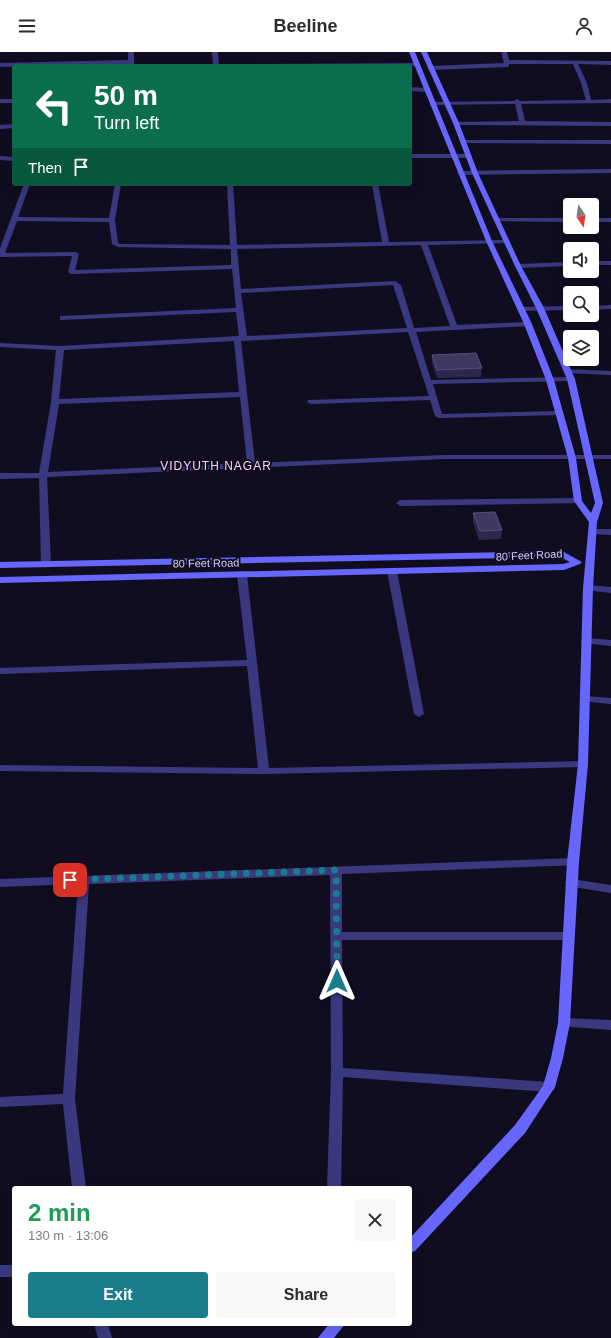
<!DOCTYPE html>
<meta charset="utf-8">
<style>
body{margin:0;font-family:Helvetica,sans-serif;background:#f7f7f7;color:#2b2b33;height:100vh;display:flex;flex-direction:column;font-size:15px;white-space:nowrap}
*{box-sizing:border-box;margin:0}
p{font-size:13px;color:#7c7c81}
.icon{flex:none;width:22px;height:22px;fill:none;stroke:currentColor;stroke-width:2;stroke-linecap:round;stroke-linejoin:round}
.map{position:relative;flex:1;overflow:hidden}
.drawer{position:absolute;left:12px;top:1134px;width:400px;height:140px;display:flex;flex-direction:column;background:#fff;border-radius:4px;box-shadow:0 4px 16px #0002}
.drawer>*{flex:none}
.hud{position:absolute;left:12px;top:12px;width:400px;height:122px;border-radius:4px;box-shadow:0 4px 16px #0002;background:#0b6e4f;color:#fff;overflow:hidden}
.needle{width:26px;rotate:167deg}
.controls{position:absolute;left:563px;top:146px;display:grid;gap:8px}
.controls a{display:grid;place-items:center;width:36px;height:36px;border-radius:4px;background:#fff;box-shadow:0 4px 16px #0002;font-size:20px}
.pin{position:absolute;display:grid;place-items:center;width:34px;height:34px;color:#fff;margin:-17px;border-radius:8px;box-shadow:0 2px 6px #0006}
.me{position:absolute;width:44px;margin:-22px;rotate:0deg;stroke-linejoin:round;filter:drop-shadow(0 0 3px #0008)}
.turn{display:flex;align-items:center;gap:14px;height:84px;padding:0 16px;font-size:18px}
.turn .icon{width:52px;height:52px;stroke-width:2.5}
.turn b{display:block;font-size:28px;line-height:34px}
.then{display:flex;align-items:center;height:38px;padding:0 16px;background:#0003;gap:8px;font-size:15px}
.round{display:grid;place-items:center;flex:none;width:42px;height:42px;border-radius:4px;background:#f7f7f7}
.headline{display:flex;align-items:center;justify-content:space-between;height:68px;padding:0 16px}
h1{font-size:24px;font-weight:600;line-height:30px;color:#1e9e55}
.cta{display:flex;gap:8px;margin-top:auto;padding:8px 16px}
.cta a{flex:1;height:46px;border-radius:4px;background:#197d8b;color:#fff;font-size:16px;font-weight:600;line-height:46px;text-align:center}
.cta a+a{background:#f7f7f7;color:#2b2b33}
header{display:flex;justify-content:space-between;align-items:center;height:52px;padding:0 16px;background:#fff;font-size:18px;font-weight:600}
.map>svg:first-child{display:block}
.lines{fill:none;stroke-linecap:round;stroke-linejoin:round}
.street{fill:#3a3980;fill-rule:evenodd}
.secondary{fill:#6766fe;fill-rule:evenodd}
.wall{fill:#2d274f}
.building{fill:#3f3962;stroke:#56507b}
.route{stroke:#197d8b;stroke-width:7;stroke-dasharray:0 12.6}
.labels{text-anchor:middle;stroke-width:4;stroke-linejoin:round;paint-order:stroke}
.street-label{font-size:11px;fill:#d3ceff;stroke:#110d21}
.neighbourhood-label{font-size:12px;letter-spacing:1px;fill:#ffd0ee;stroke:#110d21}
</style>
<header><svg class="icon" aria-label="menu" viewBox="0 0 24 24"><path d="M4 6h16M4 12h16M4 18h16"/></svg>Beeline<svg class="icon" aria-label="person" viewBox="0 0 24 24"><circle cx="12" cy="8" r="4"/><path d="M4 21q1-7 8-7t8 7"/></svg></header>
<div class="map">
<svg width="611" height="1286" viewBox="0 0 611 1286">
<rect width="100%" height="100%" fill="#110d21"/>
<g class="lines">
<g class="street">
<polygon points="128,0 134,0 134,14 128,14 128,12 0,15 0,11 128,8"/>
<polygon points="212,0 218,0 219,14 213,14"/>
<polygon points="501,0 507,0 509,8 611,9 611,13 578,12 587,31 591,48 611,47 611,51 521,52 525,69 611,70 611,74 456,73 454,72 454,70 519,69 515,52 430,53 430,51 432,50 514,49 517,47 520,49 586,48 581,31 573,12 509,12 509,14 507,15 430,18 427,16 430,14 504,11"/>
<polygon points="416,11 418,12 418,14 255,14 258,12"/>
<polygon points="410,35 426,36 429,38 426,40 410,39"/>
<rect x="0" y="47" width="14" height="4"/>
<polygon points="14,72 14,76 0,77 0,73"/>
<polygon points="464,88 611,88 611,92 462,91 461,90"/>
<polygon points="410,102 469,102 472,104 469,106 410,106"/>
<polygon points="0,104 14,105 14,109 0,108"/>
<polygon points="611,117 611,121 460,123 457,121 460,119"/>
<path d="M24 132H30L18 165 109 166 115 132H121L115 168 118 191 121 192 230 193 227 132H233L237 193 382 190 372 132H378L389 190 509 188V190L507 191 428 193 457 273 528 270H531V274L416 280 431 328 571 325 575 327 571 329 433 332 442 362 560 359H563V363L439 366 435 364 430 348 311 352 307 350 308 348 429 344 408 280 241 289 255 411 445 403H611V407H445L47 425 51 512 46 515 43 514 41 512 39 426 0 427V421H39L51 350 56 298 0 295V291L60 294 239 284 236 260 60 268V264H63L236 256 232 217 71 222 68 220 72 204 0 205V196ZM17 169 109 170 112 192 118 195 231 197V213L75 218 79 202 76 200 5 201ZM421 193 450 274 414 276 401 233 395 229 241 237 237 197ZM393 233 407 276 247 284 241 241ZM234 289 239 340 59 347 64 298ZM240 345 247 411 48 420 59 352Z"/>
<polygon points="497,166 570,166 570,170 495,169 494,168"/>
<rect x="592" y="166" width="19" height="4"/>
<rect x="592" y="209" width="19" height="4"/>
<polygon points="570,210 570,214 518,216 515,214 518,212"/>
<polygon points="611,253 611,257 592,258 592,254"/>
<polygon points="570,254 570,258 521,259 517,257 521,255"/>
<polygon points="564,317 611,319 611,323 567,321 563,319"/>
<polygon points="578,446 582,449 581,451 400,454 396,451 400,448"/>
<polygon points="593,477 611,477 611,483 590,482 589,480 590,478"/>
<polygon points="392,516 397,519 424,662 419,665 414,662 387,519"/>
<polygon points="242,520 247,523 269,716 583,709 588,712 583,715 264,722 0,719 0,713 258,716 247,614 0,622 0,616 247,608 237,523"/>
<polygon points="588,533 611,535 611,541 585,538 583,536"/>
<polygon points="586,586 611,588 611,594 583,591 581,589"/>
<polygon points="585,644 611,646 611,652 581,649 580,647"/>
<polygon points="573,806 577,807 579,810 577,813 342,822 342,880 569,880 573,881 575,884 573,887 569,888 342,888 343,1016 549,1030 554,1032 555,1035 554,1038 549,1040 343,1025 341,1136 327,1136 331,1020 330,823 89,832 75,1047 86,1136 72,1136 63,1052 0,1055 0,1045 63,1042 78,832 0,835 0,827"/>
<polygon points="571,827 611,833 611,841 567,834 565,831 567,828"/>
<polygon points="564,966 611,968 611,978 560,974 558,971 560,968"/>
<rect x="0" y="1213" width="14" height="12"/>
<polygon points="94,1272 108,1272 112,1286 98,1286"/>
</g>
<g class="secondary">
<polygon points="409,0 415,0 492,189 532,272 554,328 576,406 582,449 591,461 595,451 567,327 536,256 515,214 472,121 453,71 421,0 427,0 459,71 478,121 521,214 544,256 575,327 603,451 597,470 593,536 588,712 579,810 570,971 563,1006 555,1035 525,1081 415,1199 410,1201 410,1186 515,1073 543,1034 551,1006 558,971 567,810 578,712 583,536 589,470 574,449 568,406 546,328 524,272 486,189"/>
<polygon points="562,499 582,510 580,512 564,518 0,531 0,525 563,512 570,510 560,505 0,516 0,510"/>
<polygon points="329,1272 345,1272 334,1286 318,1286"/>
</g>
</g>
<g class="wall">
<polygon points="432,303 482,316 481,325 437,326 432,311"/>
<polygon points="473,461 502,478 501,487 479,488 473,470"/>
</g>
<g class="building">
<polygon points="476,301 482,316 437,318 432,303"/>
<polygon points="495,460 502,478 480,479 473,461"/>
</g>
<g class="lines">
<polyline class="route" points="70,828 336,818 337,929"/>
</g>
<g class="labels">
<g class="street-label">
<text transform="translate(529 503) rotate(-3)" y="4">80 Feet Road</text>
<text transform="translate(206 511) rotate(-1)" y="4">80 Feet Road</text>
</g>
<g class="neighbourhood-label">
<text x="216" y="418">VIDYUTH NAGAR</text>
</g>
</g>
</svg>
<div class="controls">
<a><svg class="needle" viewBox="-14 -14 28 28"><path d="M0-13l5 13h-10z" fill="#e53935"/><path d="M0 13l5-13h-10z" fill="#7c7c81"/></svg></a>
<a><svg class="icon" aria-label="sound" viewBox="0 0 24 24"><path d="M4 9h4l5-4v14l-5-4H4zM17 9q2 3 0 6"/></svg></a>
<a><svg class="icon" aria-label="search" viewBox="0 0 24 24"><circle cx="10" cy="10" r="6"/><path d="M15 15l6 6"/></svg></a>
<a><svg class="icon" aria-label="layers" viewBox="0 0 24 24"><path d="M12 4l9 5-9 5-9-5zM3 14l9 5 9-5"/></svg></a>
</div>
<div class="pin" style="left:70px;top:828px;background:#d93025"><svg class="icon" aria-label="arrive" viewBox="0 0 24 24"><path d="M6 21V4h12l-3 4 3 4H6"/></svg></div>
<svg class="me" style="left:337px;top:929px" viewBox="-20 -20 40 40"><path d="M0-17L14 15 0 8-14 15z" fill="#197d8b" stroke="#fff" stroke-width="4"/></svg>
<div class="hud">
<div class="turn"><svg class="icon" aria-label="left" viewBox="0 0 24 24"><path d="M17 20v-9H6M10 6l-5 5 5 5"/></svg><div><b>50 m</b>Turn left</div></div>
<div class="then">Then<svg class="icon" aria-label="arrive" viewBox="0 0 24 24"><path d="M6 21V4h12l-3 4 3 4H6"/></svg></div>
</div>
<section class="drawer">
<div class="headline"><div><h1>2 min</h1><p>130 m · 13:06</p></div><a class="round"><svg class="icon" aria-label="close" viewBox="0 0 24 24"><path d="M6 6l12 12M18 6L6 18"/></svg></a></div>
<div class="cta"><a>Exit</a><a>Share</a></div>
</section>
</div>
